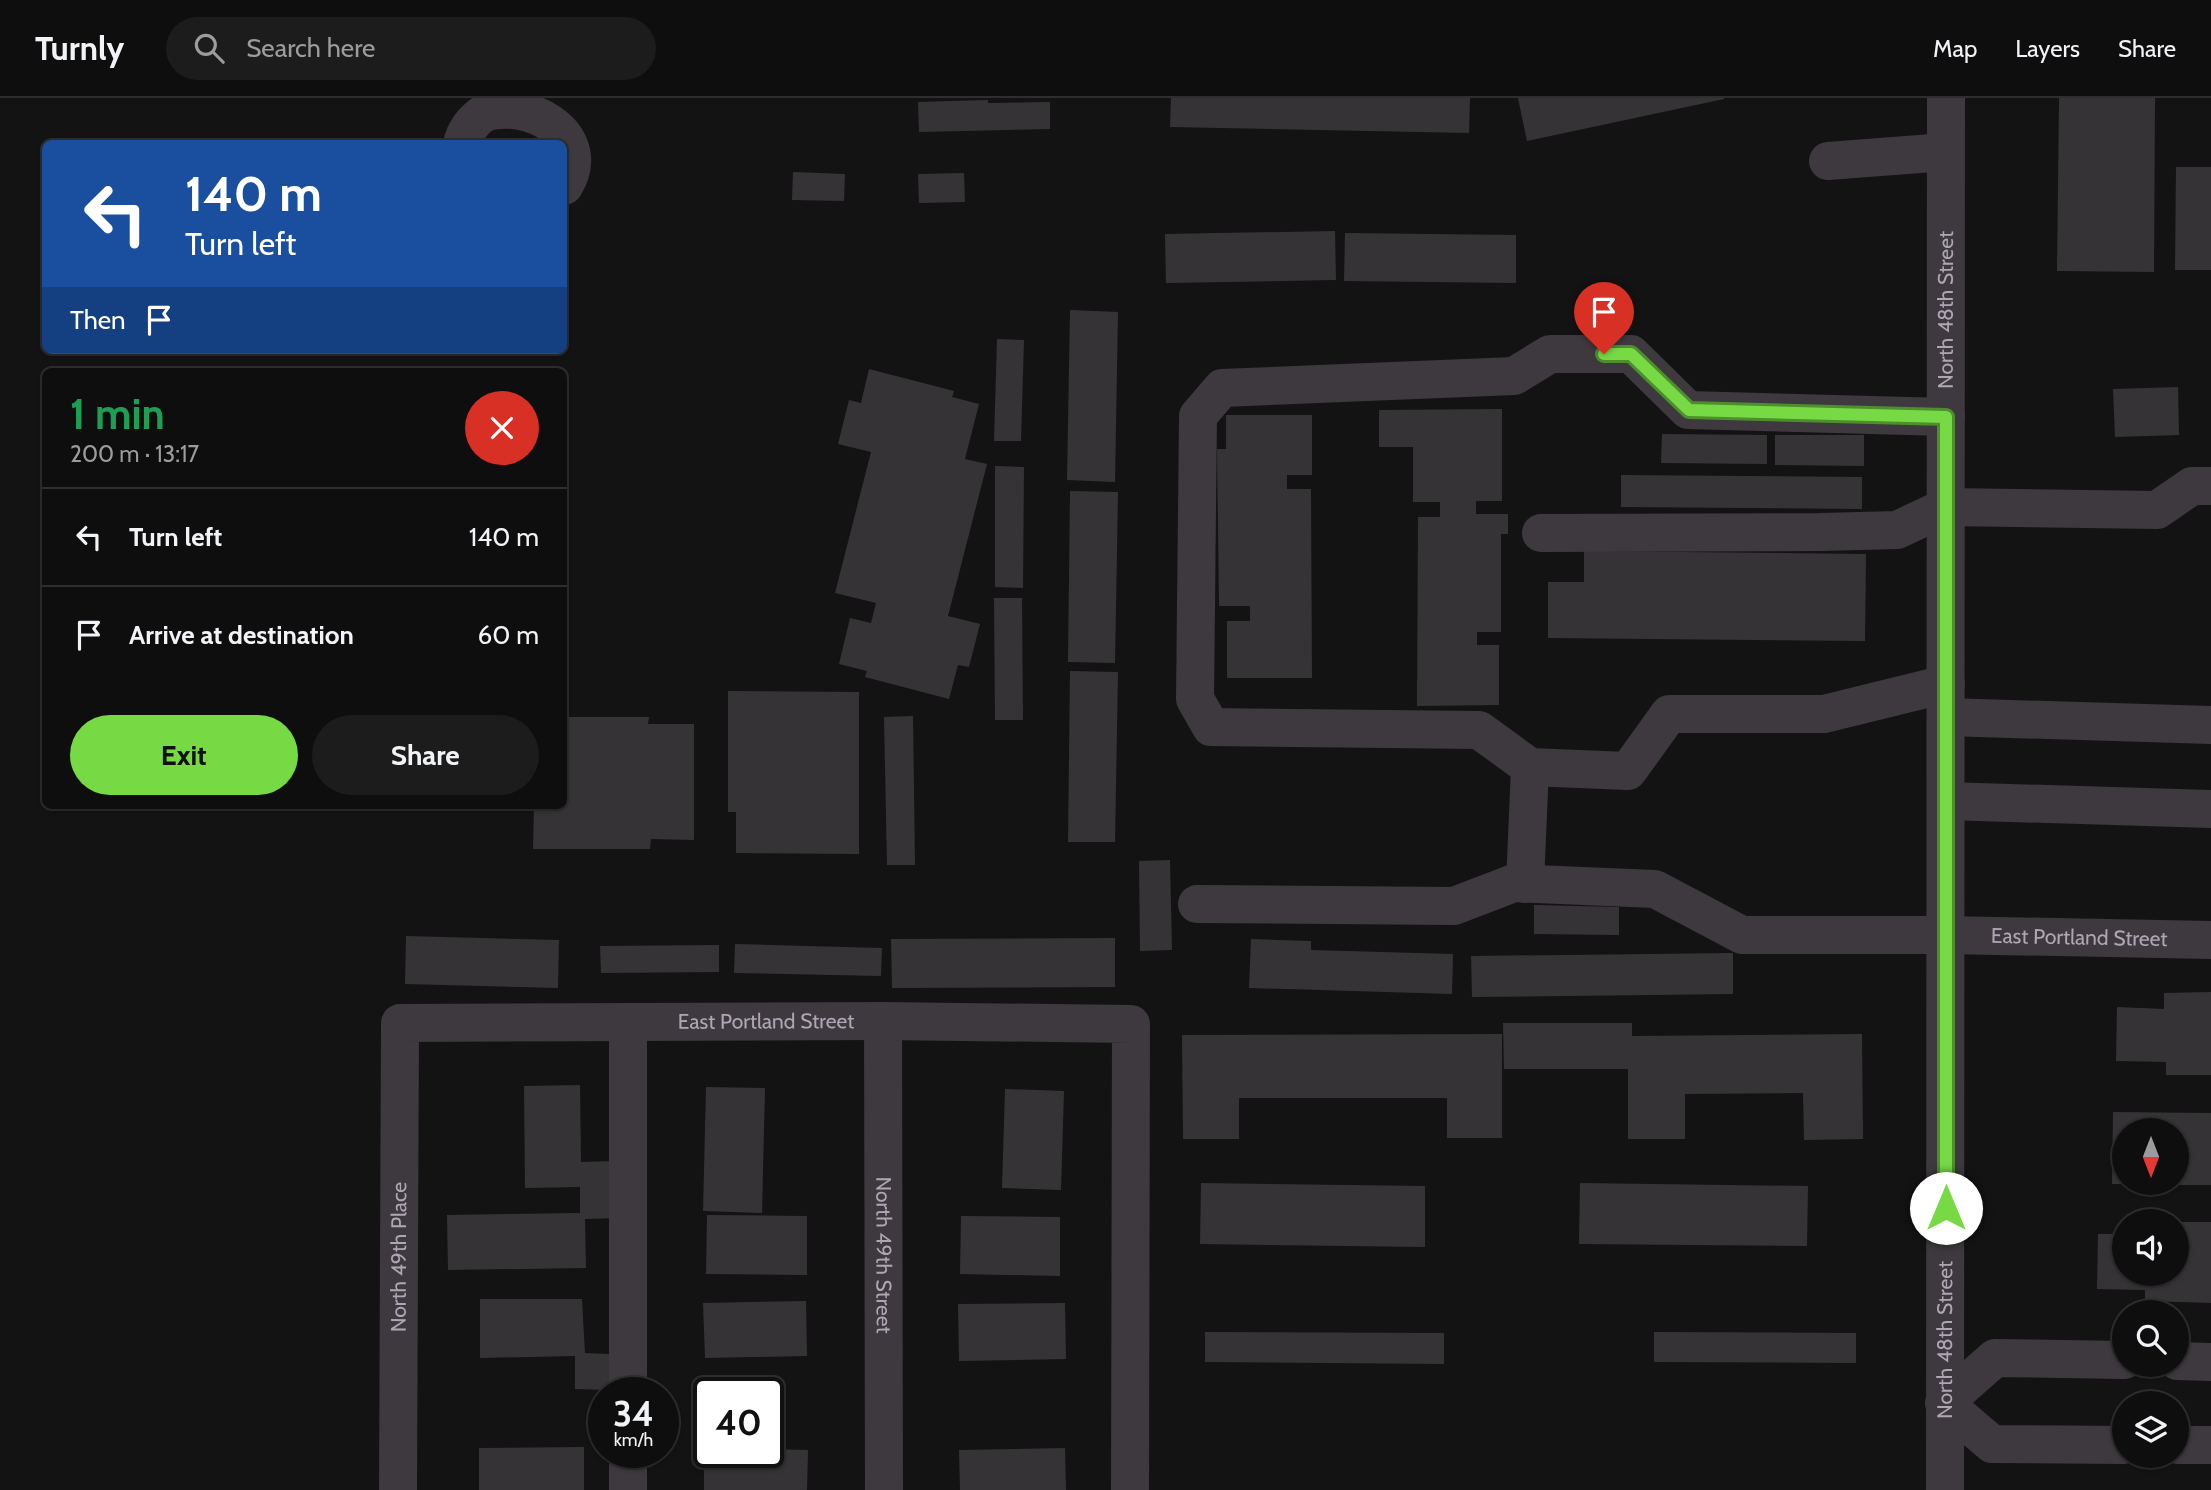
<!DOCTYPE html>
<meta charset="utf-8">
<style>
body{margin:0;font-family:Cabin,sans-serif;background:#1d1c1d;color:#f1f3f6;height:100vh;display:flex;flex-direction:column;font-size:26px;white-space:nowrap}
*{box-sizing:border-box;margin:0}
p{font-size:23px;color:#9b9c9e}
.icon{flex:none;width:38px;height:38px;fill:none;stroke:currentColor;stroke-width:2;stroke-linecap:round;stroke-linejoin:round}
.map{position:relative;flex:1;overflow:hidden}
.side{position:absolute;left:42px;top:270px;width:525px;height:441px;display:flex;flex-direction:column;background:#0f0e0f;border-radius:10px;box-shadow:0 2px 5px #0004,0 0 0 2px #2f2e2f}
.side>*{flex:none}
.top-card{position:absolute;left:42px;top:42px;width:525px;height:214px;border-radius:10px;box-shadow:0 2px 5px #0004,0 0 0 2px #2f2e2f;background:#1a4fa0;color:#fff;overflow:hidden}
.needle{width:46px;rotate:180deg}
.buttons{position:absolute;left:2112px;top:1020px;display:grid;gap:14px}
.buttons a{display:grid;place-items:center;width:77px;height:77px;border-radius:50%;background:#0f0e0f;box-shadow:0 2px 5px #0004,0 0 0 2px #2f2e2f;font-size:35px}
.speed{position:absolute;left:588px;top:1279px;display:flex;gap:14px;font-size:35px;font-weight:700;text-align:center}
.speed>*{display:grid;place-content:center;width:91px;height:91px;border-radius:50%;background:#0f0e0f;box-shadow:0 2px 5px #0004,0 0 0 2px #2f2e2f;line-height:1}
.speed small{font-size:18px;font-weight:400}
.speed .limit{border:4px solid #111;border-radius:10px;background:#fff;color:#111}
.pin{position:absolute;display:grid;place-items:center;width:60px;height:60px;color:#fff;margin:-72px -30px;border-radius:50% 50% 50% 0;rotate:-45deg;box-shadow:0 0 7px #0007}
.pin .icon{rotate:45deg}
.me{position:absolute;width:77px;margin:-38px;rotate:0deg;stroke-linejoin:round;filter:drop-shadow(0 0 5px #0008)}
.turn{display:flex;align-items:center;gap:24px;height:147px;padding:0 28px;font-size:32px}
.turn .icon{width:91px;height:91px;stroke-width:2.5}
.turn b{display:block;font-size:49px;line-height:60px}
.then{display:flex;align-items:center;height:66px;padding:0 28px;background:#0003;gap:14px;font-size:26px}
.round{display:grid;place-items:center;flex:none;width:74px;height:74px;border-radius:37px;background:#1d1c1d}
.head{display:flex;align-items:center;justify-content:space-between;height:119px;padding:0 28px}
h1{font-size:42px;font-weight:800;line-height:52px;color:#1e9e55}
.action{display:flex;gap:14px;margin-top:auto;padding:14px 28px}
.action a{flex:1;height:80px;border-radius:42px;background:#77da45;color:#111;font-size:28px;font-weight:800;line-height:80px;text-align:center}
.action a+a{background:#1d1c1d;color:#f1f3f6}
ul{padding:0;list-style:none}
li{display:flex;align-items:center;gap:21px;height:98px;padding:0 28px;border-top:2px solid #2f2e2f}
li div{flex:1}
li b{display:block;font-size:26px}
li em{font-style:normal}
header{display:flex;align-items:center;gap:42px;box-sizing:border-box;height:98px;padding:0 35px;background:#0f0e0f;border-bottom:2px solid #2f2e2f}
header strong{font-size:33px}
nav{display:flex;gap:38px;margin-inline-start:auto;font-size:24px}
.search{width:490px;height:63px;background:#1d1c1d;display:flex;align-items:center;gap:18px;box-sizing:border-box;padding:0 24px;border-radius:38px;color:#9b9c9e;font-size:26px}
.map>svg:first-child{display:block}
.building{fill:#363336}
.lines{fill:none;stroke-linecap:round;stroke-linejoin:round}
.minor{stroke:#3d393e;stroke-width:38}
.route-casing{stroke:#4d8e2d;stroke-width:18}
.route{stroke:#77da45;stroke-width:12}
.labels{text-anchor:middle;stroke-width:6;stroke-linejoin:round;paint-order:stroke}
.street-label{font-size:21px;fill:#afa6b3;stroke:#0f0e0f}
</style>
<header>
<strong>Turnly</strong>
<div class="search"><svg class="icon" aria-label="search" viewBox="0 0 24 24"><circle cx="10" cy="10" r="6"/><path d="M15 15l6 6"/></svg>Search here</div>
<nav><a>Map</a><a>Layers</a><a>Share</a></nav>
</header>
<div class="map">
<svg width="2211" height="1392" viewBox="0 0 2211 1392">
<rect width="100%" height="100%" fill="#141314"/>
<g class="building">
<polygon points="1171,0 1470,0 1469,35 1170,29"/>
<polygon points="1518,0 1724,0 1724,1 1527,43"/>
<polygon points="2059,0 2155,0 2154,174 2057,173"/>
<polygon points="988,2 988,5 1050,4 1050,31 919,34 918,4"/>
<polygon points="2176,69 2211,69 2211,172 2175,172"/>
<polygon points="793,74 845,76 844,103 792,102"/>
<polygon points="964,75 965,104 919,105 918,76"/>
<polygon points="1335,133 1336,182 1166,185 1165,136"/>
<polygon points="1345,135 1516,137 1516,185 1344,183"/>
<polygon points="1070,212 1118,214 1115,384 1067,382"/>
<polygon points="997,241 1024,242 1021,343 994,343"/>
<polygon points="869,271 954,293 952,299 979,306 965,361 987,366 948,518 980,526 969,569 958,567 949,601 865,579 867,573 839,566 850,520 871,525 876,505 835,495 871,354 838,346 849,302 861,305"/>
<polygon points="2178,289 2179,337 2115,339 2113,291"/>
<polygon points="1502,311 1502,403 1476,403 1476,416 1508,416 1508,436 1501,436 1501,534 1477,534 1477,547 1499,547 1499,607 1417,608 1418,419 1440,419 1440,404 1413,404 1413,349 1379,349 1379,312"/>
<polygon points="1226,317 1312,317 1312,377 1287,377 1287,391 1311,391 1312,580 1227,580 1227,523 1250,523 1250,508 1219,508 1217,351 1226,351"/>
<polygon points="1662,336 1767,337 1767,366 1661,365"/>
<polygon points="1775,337 1864,337 1864,368 1775,367"/>
<polygon points="995,368 1024,369 1023,490 995,489"/>
<polygon points="1621,377 1862,379 1862,411 1621,409"/>
<polygon points="1070,393 1118,394 1115,565 1068,564"/>
<polygon points="1584,453 1866,456 1865,543 1548,540 1548,484 1584,484"/>
<polygon points="994,500 1022,500 1023,622 995,622"/>
<polygon points="1070,573 1118,574 1115,744 1068,744"/>
<polygon points="728,593 859,594 859,756 736,755 736,714 728,714"/>
<polygon points="913,618 915,767 887,767 884,619"/>
<polygon points="564,619 649,619 648,626 694,626 694,742 651,741 650,751 533,751 534,707 564,707"/>
<polygon points="1170,762 1172,852 1140,853 1139,763"/>
<polygon points="1534,807 1619,809 1619,837 1534,836"/>
<polygon points="406,838 559,842 558,890 405,886"/>
<polygon points="1115,840 1115,889 892,890 891,841"/>
<polygon points="1251,841 1311,843 1311,852 1453,856 1452,896 1249,890"/>
<polygon points="735,846 882,850 881,878 734,875"/>
<polygon points="719,847 719,874 601,875 600,848"/>
<polygon points="1733,855 1733,896 1472,899 1471,858"/>
<polygon points="2211,894 2211,977 2166,977 2166,964 2116,963 2117,909 2164,911 2164,895"/>
<polygon points="1503,925 1632,925 1632,938 1862,936 1863,1041 1804,1042 1803,995 1685,996 1685,1041 1628,1041 1628,971 1504,971"/>
<polygon points="1502,936 1502,1040 1447,1040 1447,1000 1239,1000 1239,1041 1183,1041 1182,937"/>
<polygon points="580,987 581,1064 615,1063 616,1120 585,1121 586,1170 448,1172 447,1117 580,1115 580,1089 525,1090 524,988"/>
<polygon points="706,989 765,990 762,1115 703,1113"/>
<polygon points="1005,991 1064,993 1061,1092 1002,1090"/>
<polygon points="2113,1014 2211,1015 2211,1087 2177,1087 2177,1032 2124,1032 2124,1086 2112,1086"/>
<polygon points="1201,1085 1425,1088 1425,1149 1200,1146"/>
<polygon points="1580,1085 1808,1088 1807,1148 1579,1146"/>
<polygon points="707,1117 807,1118 807,1177 706,1176"/>
<polygon points="961,1118 1060,1119 1060,1178 960,1176"/>
<polygon points="2177,1124 2211,1124 2211,1205 2145,1203 2145,1192 2097,1191 2098,1136 2124,1136 2124,1176 2177,1176"/>
<polygon points="480,1201 582,1201 585,1255 609,1256 609,1292 575,1291 575,1258 480,1260"/>
<polygon points="806,1203 807,1258 705,1260 703,1205"/>
<polygon points="1065,1205 1066,1261 959,1263 958,1206"/>
<polygon points="1205,1234 1444,1235 1444,1266 1205,1264"/>
<polygon points="1654,1234 1856,1235 1856,1265 1654,1264"/>
<polygon points="584,1349 584,1392 479,1392 479,1350"/>
<polygon points="704,1350 709,1350 709,1354 768,1354 768,1351 808,1352 807,1392 704,1392"/>
<polygon points="1065,1350 1066,1392 960,1392 959,1352"/>
</g>
<g class="lines">
<g class="minor">
<path d="M462 46C465 33 474 22 484 15 531 0 595 39 564 88"/>
<polyline points="1828,63 1946,54"/>
<polyline points="1946,319 1688,312 1631,256 1550,256 1514,278 1222,290 1198,318 1195,601 1211,629 1479,632 1530,669 1628,673 1669,616 1824,616 1946,586"/>
<polyline points="1541,435 1821,434 1897,432 1946,409 2157,412 2192,388 2211,388"/>
<polyline points="1946,619 2211,627"/>
<polyline points="1946,703 2211,711"/>
<polyline points="1525,786 1530,669"/>
<path id="s1" d="M1197 806 1454 808 1514 785 1655 791 1742 837H1946L2211 842"/>
<path id="s2" d="M883 923 884 1392"/>
<polyline points="628,924 628,1295"/>
<polyline points="2124,1262 1995,1260 1944,1305 1992,1346 2124,1347"/>
<polyline points="2177,1263 2211,1264"/>
<polyline points="2177,1347 2211,1347"/>
<polyline points="628,1354 628,1392"/>
<path id="s3" d="M398 1392 400 925 883 923 1131 926 1130 1392"/>
<path id="s4" d="M1945 1392 1946 0"/>
</g>
</g>
<g class="lines">
<g class="route-casing">
<polyline id="route" points="1604,256 1631,256 1689,312 1946,319 1946,1110"/>
</g>
<use href="#route" class="route"/>
</g>
<g class="labels">
<g class="street-label">
<text dy="7" stroke="none"><textPath href="#s4" startOffset="1180">North 48th Street</textPath></text>
<text dy="7" stroke="none"><textPath href="#s1" startOffset="898">East Portland Street</textPath></text>
<text dy="7" stroke="none"><textPath href="#s3" startOffset="833">East Portland Street</textPath></text>
<text dy="7" stroke="none"><textPath href="#s2" startOffset="234">North 49th Street</textPath></text>
<text dy="7" stroke="none"><textPath href="#s3" startOffset="233">North 49th Place</textPath></text>
<text dy="7" stroke="none"><textPath href="#s4" startOffset="150">North 48th Street</textPath></text>
</g>
</g>
</svg>
<div class="buttons">
<a><svg class="needle" viewBox="-14 -14 28 28"><path d="M0-13l5 13h-10z" fill="#e53935"/><path d="M0 13l5-13h-10z" fill="#9b9c9e"/></svg></a>
<a><svg class="icon" aria-label="sound" viewBox="0 0 24 24"><path d="M4 9h4l5-4v14l-5-4H4zM17 9q2 3 0 6"/></svg></a>
<a><svg class="icon" aria-label="search" viewBox="0 0 24 24"><circle cx="10" cy="10" r="6"/><path d="M15 15l6 6"/></svg></a>
<a><svg class="icon" aria-label="layers" viewBox="0 0 24 24"><path d="M12 4l9 5-9 5-9-5zM3 14l9 5 9-5"/></svg></a>
</div>
<div class="speed"><div>34<small>km/h</small></div><div class="limit">40</div></div>
<div class="pin" style="left:1604px;top:256px;background:#d93025"><svg class="icon" aria-label="arrive" viewBox="0 0 24 24"><path d="M6 21V4h12l-3 4 3 4H6"/></svg></div>
<svg class="me" style="left:1946px;top:1110px" viewBox="-20 -20 40 40"><circle r="19" fill="#fff"/><path d="M0-13L10 11 0 6-10 11z" fill="#77da45"/></svg>
<div class="top-card">
<div class="turn"><svg class="icon" aria-label="left" viewBox="0 0 24 24"><path d="M17 20v-9H6M10 6l-5 5 5 5"/></svg><div><b>140 m</b>Turn left</div></div>
<div class="then">Then<svg class="icon" aria-label="arrive" viewBox="0 0 24 24"><path d="M6 21V4h12l-3 4 3 4H6"/></svg></div>
</div>
<section class="side">
<div class="head"><div><h1>1 min</h1><p>200 m · 13:17</p></div><a class="round" style="background:#d93025;color:#fff"><svg class="icon" aria-label="close" viewBox="0 0 24 24"><path d="M6 6l12 12M18 6L6 18"/></svg></a></div>
<ul>
<li><svg class="icon" aria-label="left" viewBox="0 0 24 24"><path d="M17 20v-9H6M10 6l-5 5 5 5"/></svg><div><b>Turn left</b></div><em>140 m</em></li>
<li><svg class="icon" aria-label="arrive" viewBox="0 0 24 24"><path d="M6 21V4h12l-3 4 3 4H6"/></svg><div><b>Arrive at destination</b></div><em>60 m</em></li>
</ul>
<div class="action"><a>Exit</a><a>Share</a></div>
</section>
</div>
